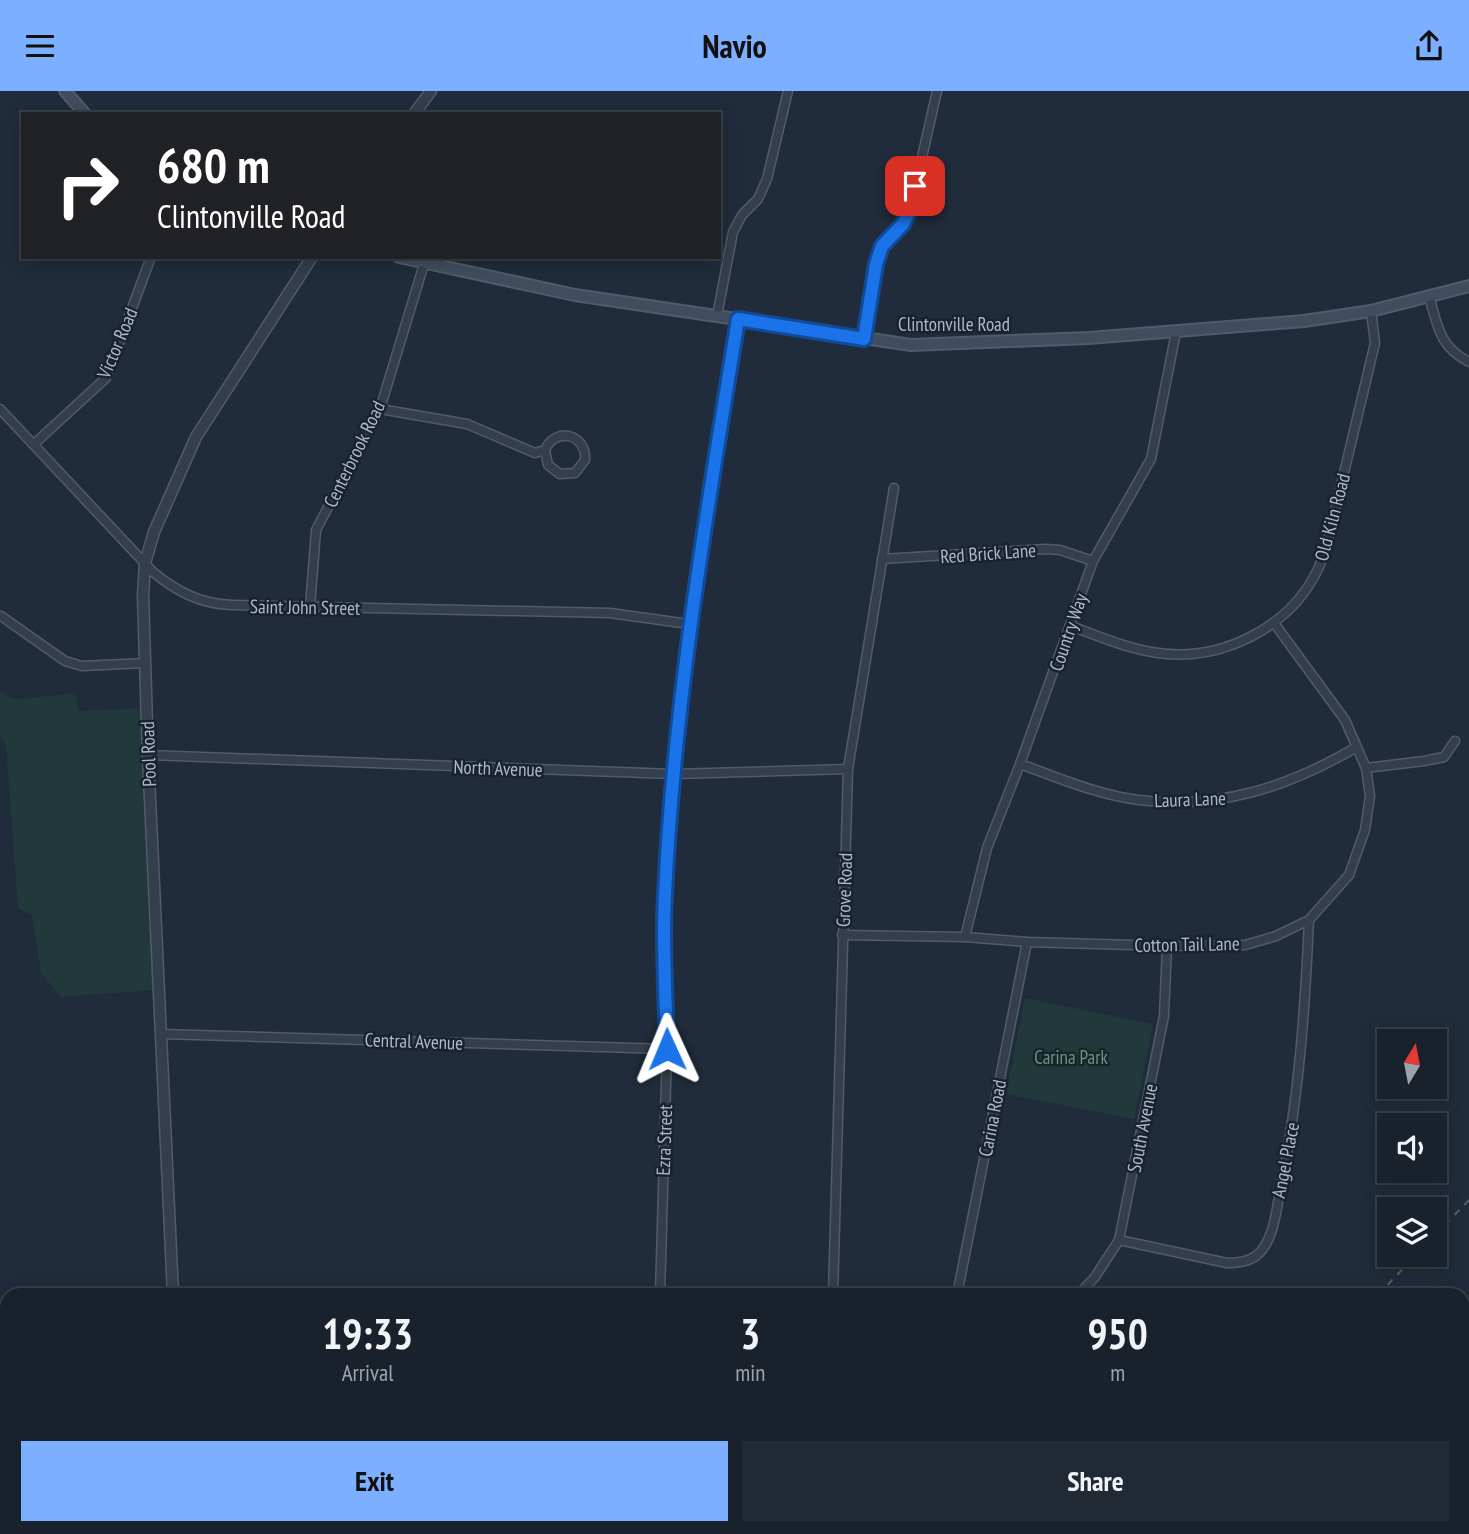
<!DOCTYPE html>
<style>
body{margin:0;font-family:"PT Sans Narrow",sans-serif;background:#212934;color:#f1f3f6;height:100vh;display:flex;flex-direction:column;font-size:26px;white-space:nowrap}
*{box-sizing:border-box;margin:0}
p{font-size:23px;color:#9fa3a9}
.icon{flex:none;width:38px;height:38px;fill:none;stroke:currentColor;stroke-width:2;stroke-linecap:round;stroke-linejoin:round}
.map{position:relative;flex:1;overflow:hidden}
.drawer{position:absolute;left:0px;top:1197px;width:1470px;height:247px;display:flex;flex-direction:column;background:#18212c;border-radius:21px 21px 0 0;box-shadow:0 4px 18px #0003,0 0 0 2px #363e48}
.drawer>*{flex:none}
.hud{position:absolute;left:21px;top:21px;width:700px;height:147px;border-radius:0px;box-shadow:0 4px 18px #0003,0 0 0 2px #363e48;background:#202124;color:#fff;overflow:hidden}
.needle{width:46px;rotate:10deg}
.fabs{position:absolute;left:1377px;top:938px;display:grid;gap:14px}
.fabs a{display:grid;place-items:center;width:70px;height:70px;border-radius:0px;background:#18212c;box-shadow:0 4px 18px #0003,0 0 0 2px #363e48;font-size:35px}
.pin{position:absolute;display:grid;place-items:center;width:60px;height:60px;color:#fff;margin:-30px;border-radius:14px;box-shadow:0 4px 10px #0006}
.me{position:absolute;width:77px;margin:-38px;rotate:359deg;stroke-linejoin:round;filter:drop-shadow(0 0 5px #0008)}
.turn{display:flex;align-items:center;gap:24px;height:147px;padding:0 21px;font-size:32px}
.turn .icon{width:91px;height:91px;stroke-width:2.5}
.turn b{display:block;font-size:49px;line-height:60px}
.eta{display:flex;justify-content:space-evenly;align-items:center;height:119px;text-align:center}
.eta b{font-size:42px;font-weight:600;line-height:49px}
.primary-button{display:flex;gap:14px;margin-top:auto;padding:14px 21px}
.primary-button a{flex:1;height:80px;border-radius:0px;background:#7cafff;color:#111;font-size:28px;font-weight:600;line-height:80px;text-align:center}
.primary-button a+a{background:#212934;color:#f1f3f6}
header{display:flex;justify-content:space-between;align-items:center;height:91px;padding:0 21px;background:#7cafff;color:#111;font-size:32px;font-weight:600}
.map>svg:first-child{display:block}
.green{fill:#22393c}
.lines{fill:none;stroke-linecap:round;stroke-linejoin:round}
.minor-casing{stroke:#515b69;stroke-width:11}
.tertiary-casing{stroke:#515b69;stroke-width:13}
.secondary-casing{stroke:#515b69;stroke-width:14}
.minor{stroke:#343e4c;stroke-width:8}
.tertiary{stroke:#343e4c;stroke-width:10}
.secondary{stroke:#414c5f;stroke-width:10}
.rail{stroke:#556173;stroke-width:2;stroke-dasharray:7 7;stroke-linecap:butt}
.route-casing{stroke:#114b97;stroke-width:18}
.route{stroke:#1a73e8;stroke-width:12}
.labels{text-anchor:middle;stroke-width:5;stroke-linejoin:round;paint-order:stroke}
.street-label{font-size:19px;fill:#aeb8c8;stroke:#192330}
.park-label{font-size:19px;fill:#649b70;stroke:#192330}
</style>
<header><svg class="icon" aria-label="menu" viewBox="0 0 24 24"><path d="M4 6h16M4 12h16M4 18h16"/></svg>Navio<svg class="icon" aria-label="share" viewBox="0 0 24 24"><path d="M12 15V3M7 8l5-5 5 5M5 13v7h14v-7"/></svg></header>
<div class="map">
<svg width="1469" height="1443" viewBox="0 0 1469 1443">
<rect width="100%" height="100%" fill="#202c3b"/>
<g class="green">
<polygon points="0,600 13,609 75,602 79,620 143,617 154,899 61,906 41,882 32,824 18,817 6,653 0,645"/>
<polygon points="1025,907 1153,933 1134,1028 1006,1003"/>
<polygon points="7,1400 7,1437 59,1437 55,1443 0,1443 0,1401"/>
</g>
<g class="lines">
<g class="minor-casing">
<g id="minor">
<path d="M1429 205C1438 236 1439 255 1469 271"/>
<polyline points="717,225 733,141 742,124 758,108 767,88 788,0"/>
<path d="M864 248C868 225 871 173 882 154 891 141 902 134 910 119L937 0"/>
<path d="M0 318 153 481C177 501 201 513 232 514L610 522 689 533"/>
<path d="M380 318 467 333 535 362 545 359C555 335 587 343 585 369L575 382 560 383 548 374 545 359"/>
<polyline points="34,353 106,287 151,166"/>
<polyline points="882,468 1046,458 1060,459 1093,470"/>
<polyline points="310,516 316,439 380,318 424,173"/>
<polyline points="1,525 65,570 82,575 145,572"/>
<path d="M1071 535C1098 545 1128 558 1158 562 1221 571 1290 537 1318 478 1322 470 1324 461 1327 453L1375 252 1371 220"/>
<polyline points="148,664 673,683 848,678"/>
<path d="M1020 673C1059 687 1098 704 1139 709 1218 719 1288 696 1355 657"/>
<polyline points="1366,677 1424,670 1444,666 1455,650"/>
<polyline points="842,844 965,846 1027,851 1167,855 1245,854 1276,845 1309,829 1349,784 1365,739 1370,705 1366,677 1345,629 1274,532"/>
<polyline points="965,846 987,757 1020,673 1093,470 1151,368 1176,241"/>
<polyline points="161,943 667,958"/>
<path d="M1119 1149 1227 1172C1236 1172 1249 1171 1257 1164 1274 1151 1277 1115 1281 1095 1299 1006 1305 919 1309 829"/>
<polyline points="660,1204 667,958 665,806 673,683 689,533 738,228"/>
<polyline points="833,1204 848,678 894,397"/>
<polyline points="957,1204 1027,851"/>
<polyline points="1078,1204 1095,1186 1119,1149 1164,925 1167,855"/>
<polyline points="1463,1267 1469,1262"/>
<polyline points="736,1437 736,1443"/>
<polyline points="867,1443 868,1437"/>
<polyline points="1016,1443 1022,1437"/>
</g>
</g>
<g class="tertiary-casing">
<g id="tertiary">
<polyline points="414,23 431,0"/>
<polyline points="173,1204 148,664 143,504 145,472 154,441 196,346 312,166"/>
<polyline points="174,1443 174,1437"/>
</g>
</g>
<g class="secondary-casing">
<g id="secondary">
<polyline points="65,0 85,23"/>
<polyline points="399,166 575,204 911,254 1089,247 1304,230 1371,220 1469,195"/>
</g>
</g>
<use href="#minor" class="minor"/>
<use href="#tertiary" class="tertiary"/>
<use href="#secondary" class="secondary"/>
<g class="rail">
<polyline points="1435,1144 1469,1109"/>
<polyline points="1378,1204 1416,1164"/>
<polyline points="1162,1443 1168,1437"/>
</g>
</g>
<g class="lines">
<g class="route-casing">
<path id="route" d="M667 958C666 907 662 854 665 803 674 610 707 419 738 228L864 248 876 173 882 155 903 133 910 119 915 95"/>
</g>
<use href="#route" class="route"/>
</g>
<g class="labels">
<g class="street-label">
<text x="954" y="240">Clintonville Road</text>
<text transform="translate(117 252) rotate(-67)" y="7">Victor Road</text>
<text transform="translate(354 363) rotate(-64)" y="7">Centerbrook Road</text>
<text transform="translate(1332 426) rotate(-75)" y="7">Old Kiln Road</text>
<text transform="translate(988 462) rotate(-4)" y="7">Red Brick Lane</text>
<text transform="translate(305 516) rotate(1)" y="7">Saint John Street</text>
<text transform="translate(1068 541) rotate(-71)" y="7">Country Way</text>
<text transform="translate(148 663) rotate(-92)" y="7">Pool Road</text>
<text transform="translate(498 677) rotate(2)" y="7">North Avenue</text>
<text transform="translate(1190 708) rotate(-2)" y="7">Laura Lane</text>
<text transform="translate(844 799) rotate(-88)" y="7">Grove Road</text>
<text transform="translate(1187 853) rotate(-1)" y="7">Cotton Tail Lane</text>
<text transform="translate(414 950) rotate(2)" y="7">Central Avenue</text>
<text transform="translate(992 1027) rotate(-79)" y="7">Carina Road</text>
<text transform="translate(1142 1037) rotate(-79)" y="7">South Avenue</text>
<text transform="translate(664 1049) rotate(-88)" y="7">Ezra Street</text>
<text transform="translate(1285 1069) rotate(-79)" y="7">Angel Place</text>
</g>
<g class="park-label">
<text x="1071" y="973">Carina Park</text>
</g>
</g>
</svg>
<div class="fabs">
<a><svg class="needle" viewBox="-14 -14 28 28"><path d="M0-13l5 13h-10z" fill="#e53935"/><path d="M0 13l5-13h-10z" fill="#9fa3a9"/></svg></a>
<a><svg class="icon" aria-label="sound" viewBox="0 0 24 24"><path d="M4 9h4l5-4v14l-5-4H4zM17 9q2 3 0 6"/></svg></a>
<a><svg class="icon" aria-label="layers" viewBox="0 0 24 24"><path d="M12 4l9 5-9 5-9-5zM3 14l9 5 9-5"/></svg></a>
</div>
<div class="pin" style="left:915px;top:95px;background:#d93025"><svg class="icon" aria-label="arrive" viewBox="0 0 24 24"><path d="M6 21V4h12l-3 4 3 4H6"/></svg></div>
<svg class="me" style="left:667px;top:958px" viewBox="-20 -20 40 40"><path d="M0-17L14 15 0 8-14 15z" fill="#1a73e8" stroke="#fff" stroke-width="4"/></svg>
<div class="hud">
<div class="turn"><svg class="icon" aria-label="right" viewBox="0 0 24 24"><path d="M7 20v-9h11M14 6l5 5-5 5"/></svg><div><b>680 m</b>Clintonville Road</div></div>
</div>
<section class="drawer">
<div class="eta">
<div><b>19:33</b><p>Arrival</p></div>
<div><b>3</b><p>min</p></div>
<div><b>950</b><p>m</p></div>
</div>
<div class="primary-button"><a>Exit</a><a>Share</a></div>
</section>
</div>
